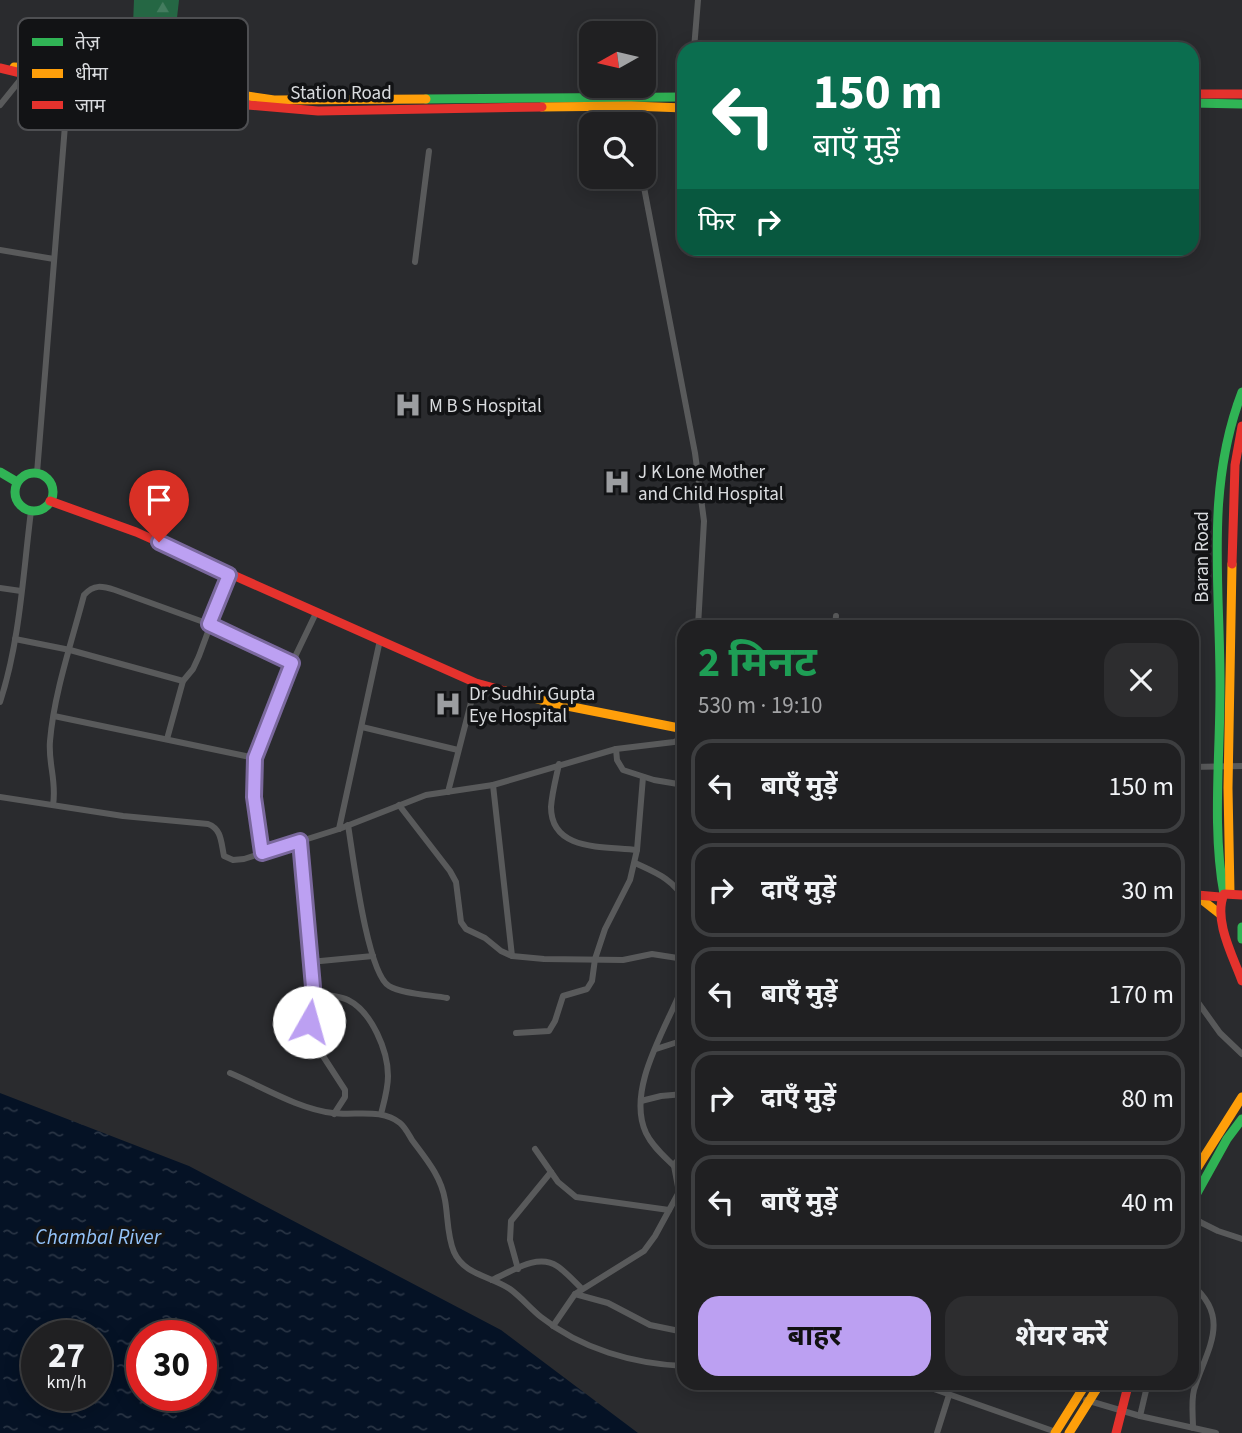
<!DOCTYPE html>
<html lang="hi">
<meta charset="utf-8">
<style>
body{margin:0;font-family:"Source Sans 3","Noto Sans Devanagari",sans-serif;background:#2d2d2f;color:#f1f3f6;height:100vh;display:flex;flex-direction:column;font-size:26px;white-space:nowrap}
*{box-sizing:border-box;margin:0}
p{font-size:23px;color:#a2a3a5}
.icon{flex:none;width:38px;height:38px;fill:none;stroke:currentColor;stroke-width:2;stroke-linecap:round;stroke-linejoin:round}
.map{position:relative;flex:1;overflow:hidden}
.side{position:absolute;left:677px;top:620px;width:522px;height:770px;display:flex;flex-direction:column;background:#202022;border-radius:21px;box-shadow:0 4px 18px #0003,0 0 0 2px #3d3e40}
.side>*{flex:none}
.guide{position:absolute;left:677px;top:42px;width:522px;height:214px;border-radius:21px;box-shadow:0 4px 18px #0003,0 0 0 2px #3d3e40;background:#0b6e4f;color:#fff;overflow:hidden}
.needle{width:46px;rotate:262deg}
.buttons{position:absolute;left:579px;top:21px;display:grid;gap:14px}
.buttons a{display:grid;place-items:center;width:77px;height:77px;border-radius:14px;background:#202022;box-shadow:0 4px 18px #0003,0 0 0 2px #3d3e40;font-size:35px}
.speed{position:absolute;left:21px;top:1320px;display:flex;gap:14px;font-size:35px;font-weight:700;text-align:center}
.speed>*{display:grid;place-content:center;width:91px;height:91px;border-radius:50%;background:#202022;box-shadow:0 4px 18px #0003,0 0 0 2px #3d3e40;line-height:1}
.speed small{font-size:18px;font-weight:400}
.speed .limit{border:10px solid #d22;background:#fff;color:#111}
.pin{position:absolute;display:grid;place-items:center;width:60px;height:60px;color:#fff;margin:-72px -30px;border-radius:50% 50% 50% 0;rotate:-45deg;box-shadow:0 0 7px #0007}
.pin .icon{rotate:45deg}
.me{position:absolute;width:77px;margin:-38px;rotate:7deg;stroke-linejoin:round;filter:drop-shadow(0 0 5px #0008)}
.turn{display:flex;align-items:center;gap:24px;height:147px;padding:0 21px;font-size:32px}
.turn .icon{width:91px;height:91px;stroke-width:2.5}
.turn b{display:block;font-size:49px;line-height:60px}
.then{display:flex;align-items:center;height:66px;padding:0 21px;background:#0003;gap:14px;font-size:26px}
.round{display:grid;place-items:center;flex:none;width:74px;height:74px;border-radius:21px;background:#2d2d2f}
.overview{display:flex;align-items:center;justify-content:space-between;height:119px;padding:0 21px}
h1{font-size:42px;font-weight:700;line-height:52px;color:#1e9e55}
.button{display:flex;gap:14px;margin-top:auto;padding:14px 21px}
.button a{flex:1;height:80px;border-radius:21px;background:#bca0f2;color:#111;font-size:28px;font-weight:700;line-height:80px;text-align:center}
.button a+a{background:#2d2d2f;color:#f1f3f6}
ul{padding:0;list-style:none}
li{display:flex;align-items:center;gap:21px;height:94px;margin:0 14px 10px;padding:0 7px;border:4px solid #3d3e40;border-radius:21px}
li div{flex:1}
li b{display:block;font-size:26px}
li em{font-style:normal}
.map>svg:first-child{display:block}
.forest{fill:url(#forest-firs)}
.water{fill:url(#water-ripples);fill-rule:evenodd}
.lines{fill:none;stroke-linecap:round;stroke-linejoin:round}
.street{stroke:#595a5b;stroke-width:6}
.fast{stroke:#30b455;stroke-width:9}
.slow{stroke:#ff9f0a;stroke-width:9}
.jam{stroke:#e5322d;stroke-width:9}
.route-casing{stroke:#7a689d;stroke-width:18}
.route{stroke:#bca0f2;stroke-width:12}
.labels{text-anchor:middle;stroke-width:7;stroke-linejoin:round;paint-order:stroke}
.street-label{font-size:19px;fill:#dadcdf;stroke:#121315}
.poi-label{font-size:19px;fill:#dadcdf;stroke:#121315;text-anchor:start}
.water-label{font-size:21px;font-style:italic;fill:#94c3f9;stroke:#121315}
.key{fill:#121315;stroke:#4e4f52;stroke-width:2}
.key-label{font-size:19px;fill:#dadcdf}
</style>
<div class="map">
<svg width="1242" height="1433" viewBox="0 0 1242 1433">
<defs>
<pattern id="forest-firs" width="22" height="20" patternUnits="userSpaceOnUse" patternTransform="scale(1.75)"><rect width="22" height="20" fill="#256744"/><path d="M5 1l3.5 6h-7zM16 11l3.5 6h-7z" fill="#447c5f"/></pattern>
<pattern id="water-ripples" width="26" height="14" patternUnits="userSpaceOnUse" patternTransform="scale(1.75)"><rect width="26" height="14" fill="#051225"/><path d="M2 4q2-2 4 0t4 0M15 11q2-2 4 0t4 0" fill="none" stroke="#293444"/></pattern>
</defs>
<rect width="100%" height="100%" fill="#2a2b2e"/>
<polygon class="forest" points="134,0 179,0 173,53 132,51"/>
<path class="water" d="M0 1093 189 1166 501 1330 638 1433H0ZM37 1335H96V1395H37ZM142 1335H201V1395H142Z"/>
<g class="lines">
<g class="street">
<polyline points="694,49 698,0"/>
<polyline points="47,77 66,113 88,95 105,86"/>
<polyline points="0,105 25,74"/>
<polyline points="631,106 634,124"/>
<polyline points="642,177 695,453 704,521 698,626"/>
<polyline points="0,250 54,259"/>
<polyline points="415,262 429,151"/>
<polyline points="37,473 66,113 74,71"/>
<polyline points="0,588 21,591"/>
<polyline points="835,626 836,616"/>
<polyline points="15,639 70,650 183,681"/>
<path d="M0 702C20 641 23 574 31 511"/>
<polyline points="54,716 255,758"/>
<polyline points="362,727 458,750"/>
<polyline points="167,739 183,681 193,669 199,656 229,575"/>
<polyline points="616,749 617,760 623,770 654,780 684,785"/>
<path d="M559 764C556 778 552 793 551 807 551 852 605 846 637 850"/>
<polyline points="1192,767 1242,766"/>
<polyline points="493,785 512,956"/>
<polyline points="448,792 476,683"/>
<path d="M0 797 123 816 208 824C222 829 221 843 224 856L233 860 244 859 339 829 426 795 493 785 616 749 674 742 684 738"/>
<path d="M53 805C57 781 48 764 50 741 54 693 72 641 84 595 94 584 102 586 115 590L209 624 292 663"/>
<polyline points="399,805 450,871 456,882 461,922 466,929 485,938 501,951 512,956 544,959 623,960 652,954 684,959"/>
<path d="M348 825C353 855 367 973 389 986 402 994 432 995 447 998"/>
<polyline points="339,829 380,640"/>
<path d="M300 841 313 987C323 998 336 994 348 1000 372 1012 388 1051 388 1076 388 1089 384 1102 381 1114"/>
<polyline points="262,853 254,797 255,758 292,663 316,613"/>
<path d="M635 863C654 872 674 879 684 900"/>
<polyline points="310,962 373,956"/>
<polyline points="313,987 309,1022 310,1036 345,1090 345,1097 334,1114"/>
<polyline points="1192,994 1220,1033 1242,1054"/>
<polyline points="516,1033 549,1031 555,1021 563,996 587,989 592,981 595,959 605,929 630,880 637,850 643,777"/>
<polyline points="656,1049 684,1040"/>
<path d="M230 1073C261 1086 298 1109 333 1113 354 1116 382 1108 400 1123 405 1127 409 1135 412 1140 426 1159 441 1176 445 1200 448 1216 447 1236 454 1252 464 1275 491 1276 510 1289 521 1297 530 1308 541 1317 581 1349 634 1364 684 1366"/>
<polyline points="641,1101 661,1096 684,1094"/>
<polyline points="535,1149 558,1182 576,1197 669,1210"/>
<polyline points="684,1157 676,1162 674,1166 679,1192 679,1231 684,1242"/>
<path d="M674 1166C664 1156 652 1146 646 1133 625 1088 669 1024 684 983"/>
<polyline points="1192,1218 1218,1231 1242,1239"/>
<polyline points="1192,1238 1200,1222"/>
<polyline points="518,1269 510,1240 511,1221 551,1172"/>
<path d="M492 1280C511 1272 537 1253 557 1266 566 1272 574 1281 582 1289"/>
<path d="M1192 1285C1233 1319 1205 1352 1194 1390 1191 1401 1193 1416 1193 1428"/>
<polyline points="575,1294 608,1303 650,1325 684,1332"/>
<polyline points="553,1326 575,1294 644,1251 655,1236 679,1192"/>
<polyline points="914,1382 1056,1432"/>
<polyline points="1086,1400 1140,1416 1216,1433"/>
<polyline points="1140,1416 1148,1382"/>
<polyline points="937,1433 949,1395"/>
</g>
<g class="fast">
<polyline points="426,99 684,97"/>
<polyline points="1192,103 1242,104"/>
<polyline points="0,472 17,482"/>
<circle cx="34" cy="492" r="19"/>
<path d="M1224 894C1212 830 1220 757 1220 692 1221 589 1204 491 1242 392"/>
<polyline points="1242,927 1242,939"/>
<polyline points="1192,1202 1227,1139 1242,1119"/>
</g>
<g class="slow">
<polyline points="14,67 81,71 274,100 426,99"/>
<polyline points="542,107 631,106 684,108"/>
<polyline points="505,691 557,704 684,729"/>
<polyline points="1192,892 1220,914"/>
<polyline points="1230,893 1228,788 1232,564"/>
<polyline points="1192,1176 1242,1097"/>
<polyline points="1055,1433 1087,1382"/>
<polyline points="1069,1433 1101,1382"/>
</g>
<g class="jam">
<polyline points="0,68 25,74 107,85 190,100 318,111 542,107"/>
<polyline points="1192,94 1242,94"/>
<polyline points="50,501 136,532 476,683 505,691"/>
<polyline points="1232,564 1235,465 1242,426"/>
<polyline points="1197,895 1220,897"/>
<path d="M1242 895 1224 894C1213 920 1233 956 1242 981"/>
<polyline points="1116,1433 1129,1382"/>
</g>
</g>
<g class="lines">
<g class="route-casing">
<polyline id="route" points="159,542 229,575 209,624 292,663 255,758 254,797 262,853 300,841 313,987 309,1022"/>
</g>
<use href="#route" class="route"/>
</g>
<defs>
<g id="hospital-bare" transform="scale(2.1)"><path d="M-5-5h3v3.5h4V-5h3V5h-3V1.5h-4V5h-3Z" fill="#9c9ea1" stroke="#121315" stroke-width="2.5" paint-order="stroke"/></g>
</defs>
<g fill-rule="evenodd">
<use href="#hospital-bare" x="408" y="405"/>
<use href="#hospital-bare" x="617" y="482"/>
<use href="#hospital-bare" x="448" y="704"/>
</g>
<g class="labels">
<g class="street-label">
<text x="341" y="99">Station Road</text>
<text transform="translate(1201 557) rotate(-90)" y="7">Baran Road</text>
</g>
<g class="poi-label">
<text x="429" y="412">M B S Hospital</text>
<text x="638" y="478">J K Lone Mother<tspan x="638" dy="22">and Child Hospital</tspan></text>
<text x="469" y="700">Dr Sudhir Gupta<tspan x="469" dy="22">Eye Hospital</tspan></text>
</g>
<g class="water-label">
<text x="98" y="1244">Chambal River</text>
</g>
</g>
<rect x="18" y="18" width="230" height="112" rx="10" class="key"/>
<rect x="32" y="38" width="31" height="8" fill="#30b455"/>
<rect x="32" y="69" width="31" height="9" fill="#ff9f0a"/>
<rect x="32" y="101" width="31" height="8" fill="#e5322d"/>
<g class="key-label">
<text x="75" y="49">तेज़</text>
<text x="75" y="80">धीमा</text>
<text x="75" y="112">जाम</text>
</g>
</svg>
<div class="buttons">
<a><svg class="needle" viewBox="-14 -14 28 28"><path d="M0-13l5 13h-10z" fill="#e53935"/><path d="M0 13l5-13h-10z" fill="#a2a3a5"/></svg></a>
<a><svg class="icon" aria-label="search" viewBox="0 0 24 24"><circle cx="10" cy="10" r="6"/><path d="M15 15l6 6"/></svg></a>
</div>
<div class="speed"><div>27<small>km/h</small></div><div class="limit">30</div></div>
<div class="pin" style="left:159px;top:542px;background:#d93025"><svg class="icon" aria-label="arrive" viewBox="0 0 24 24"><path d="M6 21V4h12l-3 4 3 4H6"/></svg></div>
<svg class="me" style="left:309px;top:1022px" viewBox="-20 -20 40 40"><circle r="19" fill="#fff"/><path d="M0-13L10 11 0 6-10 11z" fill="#bca0f2"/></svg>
<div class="guide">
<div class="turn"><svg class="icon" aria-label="left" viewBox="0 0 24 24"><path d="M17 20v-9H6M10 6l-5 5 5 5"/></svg><div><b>150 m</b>बाएँ मुड़ें</div></div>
<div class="then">फिर<svg class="icon" aria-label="right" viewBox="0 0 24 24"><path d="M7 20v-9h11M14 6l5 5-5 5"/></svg></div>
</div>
<section class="side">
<div class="overview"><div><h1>2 मिनट</h1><p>530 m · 19:10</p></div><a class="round"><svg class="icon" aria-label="close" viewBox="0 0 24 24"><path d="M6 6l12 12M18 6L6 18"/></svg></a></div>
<ul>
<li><svg class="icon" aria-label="left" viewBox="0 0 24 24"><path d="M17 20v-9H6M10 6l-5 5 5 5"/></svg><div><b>बाएँ मुड़ें</b></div><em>150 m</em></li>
<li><svg class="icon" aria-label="right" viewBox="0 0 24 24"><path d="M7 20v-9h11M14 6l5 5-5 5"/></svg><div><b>दाएँ मुड़ें</b></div><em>30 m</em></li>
<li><svg class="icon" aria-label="left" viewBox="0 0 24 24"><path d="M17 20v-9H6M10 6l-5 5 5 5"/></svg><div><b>बाएँ मुड़ें</b></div><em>170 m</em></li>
<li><svg class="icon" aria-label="right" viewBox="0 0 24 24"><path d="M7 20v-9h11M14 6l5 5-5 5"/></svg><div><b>दाएँ मुड़ें</b></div><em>80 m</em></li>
<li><svg class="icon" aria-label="left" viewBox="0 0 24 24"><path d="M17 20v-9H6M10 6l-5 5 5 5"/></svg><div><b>बाएँ मुड़ें</b></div><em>40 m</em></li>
</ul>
<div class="button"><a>बाहर</a><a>शेयर करें</a></div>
</section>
</div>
